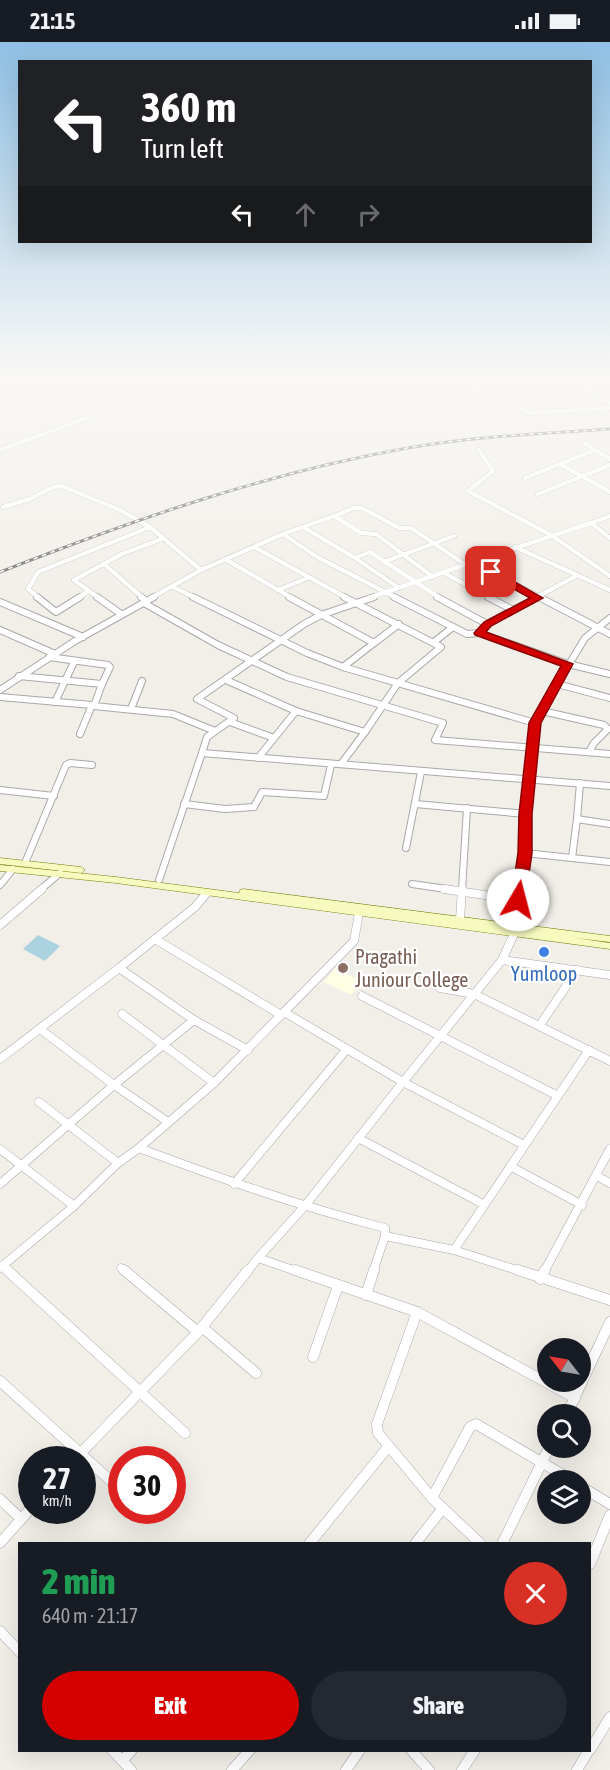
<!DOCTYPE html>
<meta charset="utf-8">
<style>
body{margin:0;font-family:"Asap Condensed",sans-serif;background:#242831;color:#f1f3f6;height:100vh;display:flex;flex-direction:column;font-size:22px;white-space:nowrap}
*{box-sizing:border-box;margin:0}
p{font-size:20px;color:#9ea1a6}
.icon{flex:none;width:33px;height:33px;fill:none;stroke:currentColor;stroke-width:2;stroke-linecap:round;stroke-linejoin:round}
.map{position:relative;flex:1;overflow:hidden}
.details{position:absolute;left:18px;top:1500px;width:573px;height:210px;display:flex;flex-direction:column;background:#171b24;border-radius:0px;box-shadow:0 6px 24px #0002}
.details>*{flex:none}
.guide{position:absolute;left:18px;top:18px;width:574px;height:183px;border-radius:0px;box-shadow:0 6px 24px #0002;background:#202124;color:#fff;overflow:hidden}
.needle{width:39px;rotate:301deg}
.buttons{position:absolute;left:537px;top:1296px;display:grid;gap:12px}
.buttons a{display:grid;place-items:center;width:54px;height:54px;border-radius:50%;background:#171b24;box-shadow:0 6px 24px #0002;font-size:30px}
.speed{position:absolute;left:18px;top:1404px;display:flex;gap:12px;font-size:30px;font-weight:700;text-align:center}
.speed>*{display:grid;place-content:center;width:78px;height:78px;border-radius:50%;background:#171b24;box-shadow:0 6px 24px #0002;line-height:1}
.speed small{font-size:15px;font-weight:400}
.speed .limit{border:9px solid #d22;background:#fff;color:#111}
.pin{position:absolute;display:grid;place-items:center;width:51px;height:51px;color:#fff;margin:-26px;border-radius:12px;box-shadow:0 3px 9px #0006}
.me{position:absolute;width:66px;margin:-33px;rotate:8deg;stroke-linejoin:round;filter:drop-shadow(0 0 4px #0008)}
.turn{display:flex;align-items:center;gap:21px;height:126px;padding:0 24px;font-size:27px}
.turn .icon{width:78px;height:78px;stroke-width:2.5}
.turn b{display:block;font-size:42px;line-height:51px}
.lanes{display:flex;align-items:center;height:57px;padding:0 24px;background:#0003;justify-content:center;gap:30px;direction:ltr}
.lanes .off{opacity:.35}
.round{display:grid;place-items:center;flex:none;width:63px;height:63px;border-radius:32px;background:#242831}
.head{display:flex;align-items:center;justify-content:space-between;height:102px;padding:0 24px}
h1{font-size:36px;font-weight:800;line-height:45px;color:#1e9e55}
.button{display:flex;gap:12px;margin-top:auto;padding:12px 24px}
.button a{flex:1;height:69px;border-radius:36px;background:#d40000;color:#fff;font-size:24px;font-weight:800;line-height:69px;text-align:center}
.button a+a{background:#242831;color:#f1f3f6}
.status{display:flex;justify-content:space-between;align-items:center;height:42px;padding:0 30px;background:#171b24;direction:ltr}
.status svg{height:16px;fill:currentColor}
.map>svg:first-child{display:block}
.education{fill:#ffffe5}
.water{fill:#aad3df}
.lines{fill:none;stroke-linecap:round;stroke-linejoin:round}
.street-far3-casing{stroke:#a9a9a9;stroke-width:5}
.street-far2-casing{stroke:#a9a9a9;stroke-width:8}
.street-far1-casing{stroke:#a9a9a9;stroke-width:9}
.street-casing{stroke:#a9a9a9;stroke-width:11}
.secondary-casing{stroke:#707d05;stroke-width:1}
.street-far3{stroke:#fff;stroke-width:4.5}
.street-far2{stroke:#fff;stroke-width:6}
.street-far1{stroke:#fff;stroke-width:8}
.street{stroke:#fff;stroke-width:10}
.secondary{fill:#f7fabf;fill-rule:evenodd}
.rail-casing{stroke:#707070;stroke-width:3}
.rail{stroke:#fff;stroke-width:1.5;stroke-dasharray:4.5;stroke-linecap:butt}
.route{fill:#d40000;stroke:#8a0000;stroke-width:1.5}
.shop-dot{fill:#3f7fe0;stroke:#fff;stroke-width:2}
.education-dot{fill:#8d6e63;stroke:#fff;stroke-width:2}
.labels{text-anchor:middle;stroke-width:4.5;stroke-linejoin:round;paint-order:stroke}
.education-label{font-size:20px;fill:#785e54;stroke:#fff;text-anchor:start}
.shop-label{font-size:20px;fill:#366cbe;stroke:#fff}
</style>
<div class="status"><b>21:15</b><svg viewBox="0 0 49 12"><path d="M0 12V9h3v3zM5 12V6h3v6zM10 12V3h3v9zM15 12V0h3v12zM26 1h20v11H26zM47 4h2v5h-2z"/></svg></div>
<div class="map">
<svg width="610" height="1728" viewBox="0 0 610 1728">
<rect width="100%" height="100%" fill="#f2efe9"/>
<polygon class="education" points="335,926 363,940 351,953 324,940"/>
<polygon class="water" points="38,893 60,904 45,919 23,907"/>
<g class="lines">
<g class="street-far3-casing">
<g id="street-far3">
<polyline points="444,332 529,371 610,366"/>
<polyline points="572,332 585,343 591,353 610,361"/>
<polyline points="0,344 29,332"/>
<polyline points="584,401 610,417"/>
<polyline points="0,408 92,374"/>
<polyline points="479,408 493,429 468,449 551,493 610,534"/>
<polyline points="560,422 610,450"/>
<polyline points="525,436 595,408"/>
<polyline points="538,452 610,423"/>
<polyline points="3,465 30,457 53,445 62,444 120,468 150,485"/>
<polyline points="334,474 354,466 362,466 399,486 411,486 466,523"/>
<polyline points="610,474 591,481 610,496"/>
<polyline points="303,485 355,516"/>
<polyline points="283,492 317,515 397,556"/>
<polyline points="254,505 347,556"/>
<polyline points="515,505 610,548"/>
<polyline points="225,517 292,556"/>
<polyline points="386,519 454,494"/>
<polyline points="473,520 591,481"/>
<polyline points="104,522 143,556"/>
<polyline points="444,531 491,556"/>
<polyline points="173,545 196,556"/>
<polyline points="399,546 355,516 370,510 440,556"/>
<polyline points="278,548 308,536"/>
<polyline points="39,556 28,547 38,530 150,485 201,528 283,492 334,474 361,491 376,492 433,535"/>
<polyline points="78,556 89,549"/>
<polyline points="99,556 74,538 122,512 162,497"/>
<polyline points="151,556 201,528"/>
<polyline points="369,556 473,520 542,556"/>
<polyline points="535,556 576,534"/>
</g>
</g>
<g class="street-far2-casing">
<g id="street-far2">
<polyline points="37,555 56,570 80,555"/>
<polyline points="97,555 121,572"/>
<polyline points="141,555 146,559"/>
<polyline points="193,555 307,611 343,625 535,681"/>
<polyline points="289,555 374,601 399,582"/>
<polyline points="394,555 467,592 479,591 487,582"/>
<polyline points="437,555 487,582 513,568"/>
<polyline points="488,555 513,568 538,555"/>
<polyline points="539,555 610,592"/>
<polyline points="0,560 83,595"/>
<polyline points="144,561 218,603 287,635 443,681 435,698 610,712"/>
<polyline points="0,588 55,612"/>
<polyline points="479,591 568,622 610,632"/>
<polyline points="434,600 453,585"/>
<polyline points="49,615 108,623 110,625 102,642"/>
<polyline points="343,625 374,601"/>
<polyline points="19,634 102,642 94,664 173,672 215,689"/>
<polyline points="226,638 296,669 365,690 398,641 441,605 344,555"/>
<polyline points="557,642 585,596 610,576"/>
<polyline points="0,648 75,599 154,555"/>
<polyline points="0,655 92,663 80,692"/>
<polyline points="55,660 74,620"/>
<polyline points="131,667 142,639"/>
<polyline points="542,669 604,683 608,687 594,701 589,710"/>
<polyline points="230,680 274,696"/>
<polyline points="202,711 207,695 234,676 197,657 304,582 321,573 374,555"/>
<polyline points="258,716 296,669"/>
<polyline points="341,722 365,690"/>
<polyline points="0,748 54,754"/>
<polyline points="184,762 225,767 254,765 262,750 324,754 331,723"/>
<polyline points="415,762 526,772"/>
<polyline points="577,777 580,741"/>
<polyline points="610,782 577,777 572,816 610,820"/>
<polyline points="406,806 421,730"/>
<polyline points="525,811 572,816"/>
<polyline points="25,821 66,723 70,721 92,723"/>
<polyline points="159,838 202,711 610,744"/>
<polyline points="412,842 453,848"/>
<polyline points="0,843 13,827"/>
<polyline points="40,848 60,831"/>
<polyline points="462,848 467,766"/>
<polyline points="518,848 525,811 526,772 535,681 557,642 610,656"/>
</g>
</g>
<g class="street-far1-casing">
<g id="street-far1">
<polyline points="444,847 518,858"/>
<polyline points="460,877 462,847"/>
<polyline points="0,883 42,847"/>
<polyline points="512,884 519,847"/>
<polyline points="514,892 502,918 403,1040 524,1103"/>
<polyline points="155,897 281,973"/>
<polyline points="502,918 610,933"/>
<polyline points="119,926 194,978 248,1008"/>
<polyline points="440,946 474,952 610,1019"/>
<polyline points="362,954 558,1054"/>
<path d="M284 970 214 1041 139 1106C222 1137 299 1164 385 1186V1194L373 1230"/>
<polyline points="122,972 214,1041"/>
<polyline points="540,983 577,928"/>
<polyline points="40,987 114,1043 168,1080"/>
<polyline points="0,1017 119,926 195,865 206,852"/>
<polyline points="39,1060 118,1121"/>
<polyline points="358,1096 483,1162"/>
<polyline points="0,1107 74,1164 118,1121 139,1106"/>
<polyline points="510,1124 582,1163"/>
<polyline points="597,1134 610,1141"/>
<polyline points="0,1142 114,1043 194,978"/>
<polyline points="234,1142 347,1007"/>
<polyline points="385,1194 454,1208"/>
<polyline points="2,1224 9,1230"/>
<polyline points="0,1226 74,1164"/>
<polyline points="121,1226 126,1230"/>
<polyline points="247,1230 258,1216"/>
<polyline points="299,1230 258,1216 304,1165 403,1040 284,970 354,899 359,871"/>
<polyline points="523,1230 454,1208 589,1008"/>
<polyline points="544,1230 610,1107"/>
</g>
</g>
<g class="street-casing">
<g id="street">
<polyline points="7,1228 185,1391"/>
<polyline points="124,1228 198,1290"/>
<polyline points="295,1228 417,1270 575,1356"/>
<polyline points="518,1228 610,1258"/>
<polyline points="540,1237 545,1228"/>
<polyline points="366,1253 374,1228"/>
<polyline points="417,1270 377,1382 378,1391 432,1456 481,1502"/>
<polyline points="202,1285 256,1331"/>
<polyline points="313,1315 338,1244"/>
<polyline points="0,1339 122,1449"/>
<polyline points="567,1372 610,1280"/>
<polyline points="74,1418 198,1290 248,1228"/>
<polyline points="580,1444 610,1462"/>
<polyline points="432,1456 470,1385 476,1382 572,1438"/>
<polyline points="0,1457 21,1477"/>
<polyline points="0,1501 32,1465"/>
<polyline points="309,1502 388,1405"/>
<polyline points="415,1502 443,1466"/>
<polyline points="502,1502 549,1406"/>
<polyline points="590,1522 610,1473"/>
<polyline points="0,1589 20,1610"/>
<polyline points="112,1708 131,1728"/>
<polyline points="411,1708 429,1728"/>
<polyline points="590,1708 610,1675"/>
<polyline points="123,1718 132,1708"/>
<polyline points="232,1728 250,1708"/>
<polyline points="346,1728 360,1708"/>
<polyline points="462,1728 475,1708"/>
<polyline points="577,1728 589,1708"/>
</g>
</g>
<g class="secondary-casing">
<g id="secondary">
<polygon points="0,816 81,825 85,828 81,831 0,822"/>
<polygon points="0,823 116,835 239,851 240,848 243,847 610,894 610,900 575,896 610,901 610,907 116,841 0,829"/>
</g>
</g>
<use href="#street-far3" class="street-far3"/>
<use href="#street-far2" class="street-far2"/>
<use href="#street-far1" class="street-far1"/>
<use href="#street" class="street"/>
<use href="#secondary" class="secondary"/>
<g class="rail-casing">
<path id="rail" d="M0 530C131 479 263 432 402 407 471 394 541 392 610 387"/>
</g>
<use href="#rail" class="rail"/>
</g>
<linearGradient id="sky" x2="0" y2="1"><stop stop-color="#8fc0e4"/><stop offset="0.58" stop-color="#f9f8f5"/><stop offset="1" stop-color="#f9f8f5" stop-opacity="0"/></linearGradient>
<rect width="610" height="574" fill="url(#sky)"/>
<polygon class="route" points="487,528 494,528 543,556 491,584 486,590 573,622 541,681 532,772 532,811 525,858 518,863 511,858 518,811 519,772 529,681 561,624 475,593 474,591 484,580 530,556 487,532"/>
<circle class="shop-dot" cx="544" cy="910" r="6"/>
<circle class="education-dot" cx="343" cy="926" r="6"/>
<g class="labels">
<g class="education-label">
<text x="355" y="922">Pragathi<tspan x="355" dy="23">Juniour College</tspan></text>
</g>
<g class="shop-label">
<text x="544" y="939">Yumloop</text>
</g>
</g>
</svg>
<div class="buttons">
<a><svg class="needle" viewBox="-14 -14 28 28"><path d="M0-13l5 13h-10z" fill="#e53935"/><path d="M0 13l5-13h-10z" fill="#9ea1a6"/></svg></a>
<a><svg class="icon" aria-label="search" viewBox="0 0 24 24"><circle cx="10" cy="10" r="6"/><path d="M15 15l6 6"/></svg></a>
<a><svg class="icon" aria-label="layers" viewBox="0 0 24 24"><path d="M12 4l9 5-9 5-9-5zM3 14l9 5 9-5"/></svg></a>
</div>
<div class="speed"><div>27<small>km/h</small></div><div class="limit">30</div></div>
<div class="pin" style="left:491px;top:530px;background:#d93025"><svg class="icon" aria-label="arrive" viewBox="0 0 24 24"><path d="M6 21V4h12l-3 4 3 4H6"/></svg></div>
<svg class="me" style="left:518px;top:858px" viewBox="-20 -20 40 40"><circle r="19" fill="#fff"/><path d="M0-13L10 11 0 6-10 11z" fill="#d40000"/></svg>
<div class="guide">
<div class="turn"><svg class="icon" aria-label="left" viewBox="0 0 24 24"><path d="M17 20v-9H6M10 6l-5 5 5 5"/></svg><div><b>360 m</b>Turn left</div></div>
<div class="lanes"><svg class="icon" aria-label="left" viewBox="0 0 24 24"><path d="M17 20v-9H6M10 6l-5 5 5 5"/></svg><svg class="icon off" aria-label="ahead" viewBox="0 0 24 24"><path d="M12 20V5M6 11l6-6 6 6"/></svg><svg class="icon off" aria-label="right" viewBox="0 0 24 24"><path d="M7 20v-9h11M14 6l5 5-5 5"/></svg></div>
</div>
<section class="details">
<div class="head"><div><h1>2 min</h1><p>640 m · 21:17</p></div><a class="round" style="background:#d93025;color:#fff"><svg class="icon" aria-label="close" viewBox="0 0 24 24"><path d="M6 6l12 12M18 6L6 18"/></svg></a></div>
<div class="button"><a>Exit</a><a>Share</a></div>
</section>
</div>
